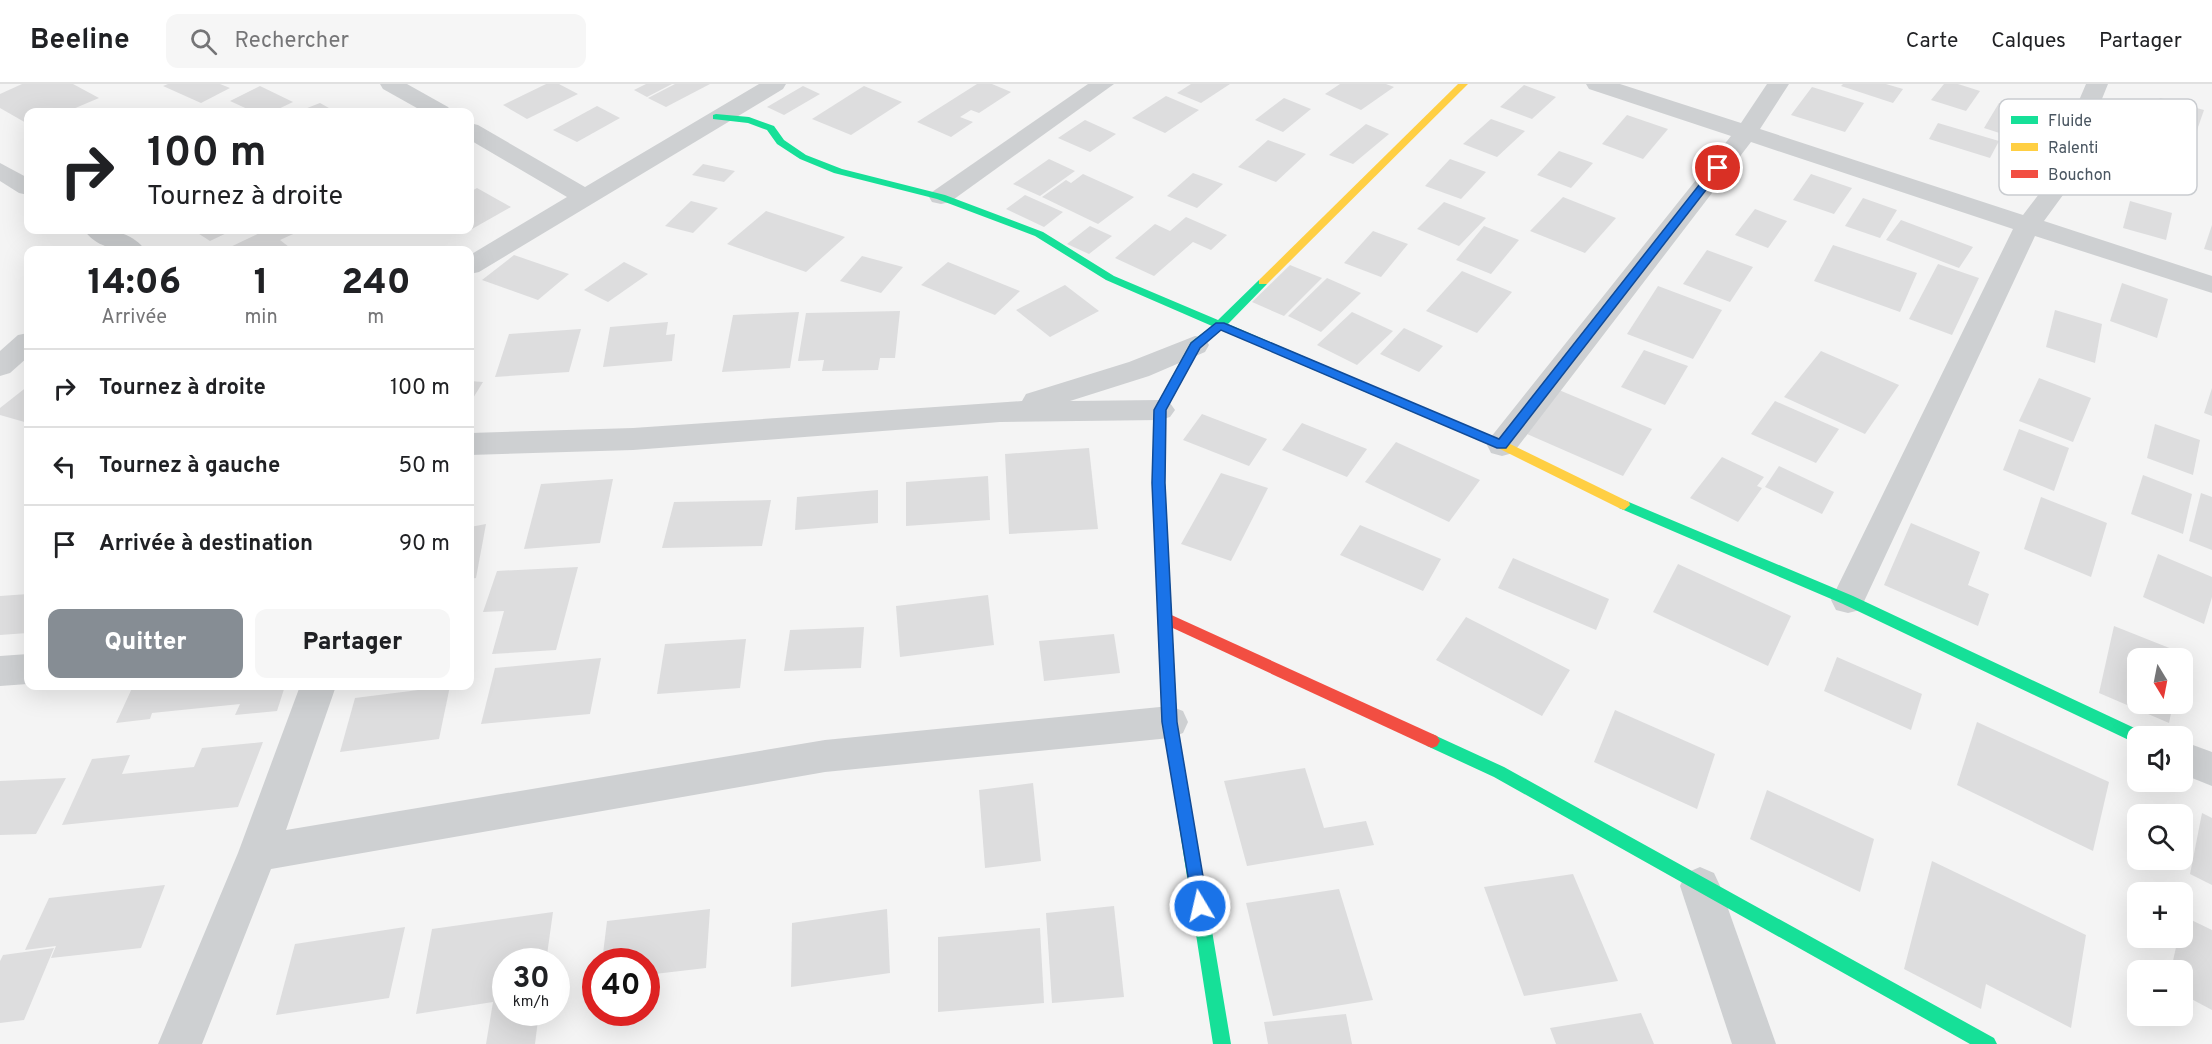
<!DOCTYPE html>
<html lang="fr">
<meta charset="utf-8">
<style>
body{margin:0;font-family:Overpass,sans-serif;background:#f6f6f6;color:#202124;height:100vh;display:flex;flex-direction:column;font-size:22px;white-space:nowrap}
*{box-sizing:border-box;margin:0}
p{font-size:20px;color:#757577}
.icon{flex:none;width:33px;height:33px;fill:none;stroke:currentColor;stroke-width:2;stroke-linecap:round;stroke-linejoin:round}
.map{position:relative;flex:1;overflow:hidden}
.sheet{position:absolute;left:24px;top:162px;width:450px;height:444px;display:flex;flex-direction:column;background:#fff;border-radius:12px;box-shadow:0 6px 24px #0002}
.sheet>*{flex:none}
.hud{position:absolute;left:24px;top:24px;width:450px;height:126px;border-radius:12px;box-shadow:0 6px 24px #0002;background:#fff;color:#202124;overflow:hidden}
.needle{width:39px;rotate:170deg}
.fabs{position:absolute;left:2127px;top:564px;display:grid;gap:12px}
.fabs a{display:grid;place-items:center;width:66px;height:66px;border-radius:12px;background:#fff;box-shadow:0 6px 24px #0002;font-size:30px}
.speed{position:absolute;left:492px;top:864px;display:flex;gap:12px;font-size:30px;font-weight:700;text-align:center}
.speed>*{display:grid;place-content:center;width:78px;height:78px;border-radius:50%;background:#fff;box-shadow:0 6px 24px #0002;line-height:1}
.speed small{font-size:15px;font-weight:400}
.speed .limit{border:9px solid #d22;background:#fff;color:#111}
.pin{position:absolute;display:grid;place-items:center;width:51px;height:51px;color:#fff;margin:-26px;border:3px solid #fff;border-radius:50%;box-shadow:0 2px 6px #0007}
.me{position:absolute;width:66px;margin:-33px;rotate:351deg;stroke-linejoin:round;filter:drop-shadow(0 0 4px #0008)}
.turn{display:flex;align-items:center;gap:21px;height:126px;padding:0 24px;font-size:27px}
.turn .icon{width:78px;height:78px;stroke-width:2.5}
.turn b{display:block;font-size:42px;line-height:51px}
.eta{display:flex;justify-content:space-evenly;align-items:center;height:102px;text-align:center}
.eta b{font-size:36px;font-weight:800;line-height:42px}
.primary-button{display:flex;gap:12px;margin-top:auto;padding:12px 24px}
.primary-button a{flex:1;height:69px;border-radius:12px;background:#868d94;color:#fff;font-size:24px;font-weight:800;line-height:69px;text-align:center}
.primary-button a+a{background:#f6f6f6;color:#202124}
ul{padding:0;list-style:none}
li{display:flex;align-items:center;gap:18px;height:78px;padding:0 24px;border-top:2px solid #e0e0e0}
li div{flex:1}
li b{display:block;font-size:22px}
li em{font-style:normal}
header{display:flex;align-items:center;gap:36px;box-sizing:border-box;height:84px;padding:0 30px;background:#fff;border-bottom:2px solid #e0e0e0}
header strong{font-size:28px}
nav{display:flex;gap:33px;margin-inline-start:auto;font-size:21px}
.search{width:420px;height:54px;background:#f6f6f6;display:flex;align-items:center;gap:15px;box-sizing:border-box;padding:0 21px;border-radius:12px;color:#757577;font-size:22px}
.map>svg:first-child{display:block}
.building{fill:#ddddde}
.lines{fill:none;stroke-linecap:round;stroke-linejoin:round}
.street{fill:#ced0d2;fill-rule:evenodd}
.fast{fill:#16e098;fill-rule:evenodd}
.slow{fill:#ffcf43;fill-rule:evenodd}
.jam{fill:#f24e42;fill-rule:evenodd}
.route{fill:#1a73e8;stroke:#114b97;stroke-width:1.5}
.key{fill:#fff;stroke:#c9ccd0;stroke-width:1.5}
.key-label{font-size:16px;fill:#4a5661}
</style>
<header>
<strong>Beeline</strong>
<div class="search"><svg class="icon" aria-label="search" viewBox="0 0 24 24"><circle cx="10" cy="10" r="6"/><path d="M15 15l6 6"/></svg>Rechercher</div>
<nav><a>Carte</a><a>Calques</a><a>Partager</a></nav>
</header>
<div class="map">
<svg width="2212" height="960" viewBox="0 0 2212 960">
<rect width="100%" height="100%" fill="#f4f4f4"/>
<g class="building">
<polygon points="22,0 73,0 99,14 66,28 28,28 28,40 0,24 0,10"/>
<polygon points="168,0 220,0 230,4 201,19 163,2"/>
<polygon points="546,0 559,0 578,10 527,35 503,21"/>
<polygon points="646,0 672,0 647,13 634,6"/>
<polygon points="675,0 710,0 666,23 648,14"/>
<polygon points="977,0 992,0 1011,8 979,29 971,26 960,33 973,38 951,53 917,38"/>
<polygon points="1191,0 1230,0 1201,19 1177,9"/>
<polygon points="1340,0 1386,0 1394,3 1361,26 1325,10"/>
<polygon points="1843,0 1886,0 1903,5 1893,19 1841,2"/>
<polygon points="1944,0 1958,0 1980,7 1966,27 1931,16"/>
<polygon points="1524,1 1556,13 1532,35 1500,23"/>
<polygon points="260,2 293,18 272,28 254,28 230,17"/>
<polygon points="803,2 820,10 784,31 767,23"/>
<polygon points="864,2 902,18 851,51 812,35"/>
<polygon points="1812,3 1864,19 1845,48 1791,31"/>
<polygon points="1166,12 1199,26 1165,49 1132,34"/>
<polygon points="1284,14 1311,25 1283,48 1255,36"/>
<polygon points="2160,14 2204,26 2196,49 2151,36"/>
<polygon points="320,19 336,28 297,28"/>
<polygon points="1999,19 2033,29 2018,55 1984,44"/>
<polygon points="597,22 620,34 577,58 553,46"/>
<polygon points="1627,31 1668,45 1643,75 1602,60"/>
<polygon points="1491,35 1525,47 1497,73 1463,60"/>
<polygon points="1085,36 1116,50 1090,68 1058,54"/>
<polygon points="1938,39 1999,57 1990,74 1929,55"/>
<polygon points="1366,40 1389,50 1353,80 1329,71"/>
<polygon points="1268,56 1306,70 1276,98 1238,83"/>
<polygon points="1559,67 1593,79 1571,104 1537,91"/>
<polygon points="1049,75 1075,87 1040,112 1013,100"/>
<polygon points="1450,75 1486,88 1461,115 1425,102"/>
<polygon points="703,80 735,87 724,98 692,91"/>
<polygon points="1193,89 1223,100 1197,124 1167,112"/>
<polygon points="1083,90 1134,113 1098,140 1042,113 1066,96 1071,99"/>
<polygon points="1811,90 1852,104 1834,130 1793,116"/>
<polygon points="477,104 511,123 472,145 470,144 470,108"/>
<polygon points="1025,111 1063,128 1044,143 1006,125"/>
<polygon points="1563,113 1616,134 1585,169 1530,147"/>
<polygon points="1863,114 1897,126 1880,154 1845,142"/>
<polygon points="691,117 718,124 693,149 665,142"/>
<polygon points="2130,117 2172,129 2166,156 2123,144"/>
<polygon points="1444,118 1486,134 1459,162 1417,145"/>
<polygon points="1755,125 1787,137 1768,164 1735,151"/>
<polygon points="766,127 845,153 806,188 727,160"/>
<polygon points="1186,133 1227,151 1211,166 1193,158 1154,192 1115,174 1155,140 1170,147"/>
<polygon points="1901,136 1973,163 1959,184 1886,156"/>
<polygon points="2212,141 2212,167 2204,165"/>
<polygon points="1090,142 1112,152 1089,170 1067,160"/>
<polygon points="1484,142 1519,156 1491,190 1456,176"/>
<polygon points="193,146 233,146 210,157"/>
<polygon points="266,146 302,146 280,156 293,166 226,165"/>
<polygon points="1373,147 1408,160 1381,193 1344,179"/>
<polygon points="1833,161 1917,189 1900,228 1814,197"/>
<polygon points="1707,166 1753,183 1730,218 1683,200"/>
<polygon points="514,171 569,190 538,216 482,196"/>
<polygon points="862,172 903,183 881,209 840,197"/>
<polygon points="624,178 648,190 608,218 584,206"/>
<polygon points="948,178 1020,207 995,231 921,201"/>
<polygon points="1938,180 1979,194 1952,251 1909,235"/>
<polygon points="1290,181 1322,194 1284,232 1252,218"/>
<polygon points="1462,187 1512,208 1477,249 1426,227"/>
<polygon points="1327,194 1361,209 1321,248 1288,232"/>
<polygon points="2122,199 2168,215 2157,254 2110,237"/>
<polygon points="1065,201 1099,227 1050,253 1016,226"/>
<polygon points="1658,202 1722,226 1693,275 1627,250"/>
<polygon points="2055,226 2102,240 2095,279 2046,263"/>
<polygon points="900,227 895,274 880,274 878,286 822,287 824,276 798,277 806,229"/>
<polygon points="799,228 790,284 722,288 733,231"/>
<polygon points="1352,228 1393,247 1357,281 1317,261"/>
<polygon points="668,238 666,251 675,250 672,277 603,283 610,243"/>
<polygon points="1404,244 1443,262 1419,288 1380,270"/>
<polygon points="581,245 569,288 495,293 509,250"/>
<polygon points="1644,266 1688,282 1665,321 1621,303"/>
<polygon points="1821,267 1899,301 1865,350 1784,313"/>
<polygon points="2039,294 2091,314 2073,358 2019,337"/>
<polygon points="470,297 483,298 470,319"/>
<polygon points="28,302 28,339 0,331 0,324"/>
<polygon points="2212,304 2212,332 2204,329"/>
<polygon points="1559,306 1652,345 1623,392 1527,350"/>
<polygon points="1775,317 1839,345 1816,379 1751,350"/>
<polygon points="1202,330 1267,355 1249,382 1183,356"/>
<polygon points="1302,339 1367,365 1347,393 1282,366"/>
<polygon points="2155,340 2200,356 2193,391 2147,374"/>
<polygon points="2019,345 2069,364 2054,407 2003,386"/>
<polygon points="1396,358 1480,396 1449,438 1365,398"/>
<polygon points="1089,364 1098,445 1009,450 1005,370"/>
<polygon points="1722,373 1764,393 1757,402 1762,404 1738,438 1690,414"/>
<polygon points="1779,382 1834,408 1822,430 1765,403"/>
<polygon points="1221,389 1268,404 1231,477 1181,460"/>
<polygon points="2143,391 2192,410 2183,450 2131,430"/>
<polygon points="988,392 990,436 906,442 906,398"/>
<polygon points="613,395 600,459 524,465 541,400"/>
<polygon points="878,406 878,439 795,446 797,413"/>
<polygon points="2201,409 2212,413 2212,466 2189,457"/>
<polygon points="2041,413 2107,439 2091,493 2024,465"/>
<polygon points="771,416 762,462 662,464 674,418"/>
<polygon points="1911,439 1980,468 1968,501 1989,510 1978,542 1884,501"/>
<polygon points="486,440 476,494 470,495 470,443"/>
<polygon points="1360,441 1441,475 1423,507 1340,471"/>
<polygon points="2158,470 2212,493 2212,513 2204,540 2143,513"/>
<polygon points="1513,474 1609,515 1596,546 1498,504"/>
<polygon points="1678,480 1791,532 1768,582 1653,528"/>
<polygon points="578,483 556,566 492,570 504,527 483,528 497,487"/>
<polygon points="28,510 28,549 0,551 0,512"/>
<polygon points="988,511 994,561 900,573 896,522"/>
<polygon points="1466,533 1570,586 1542,632 1436,576"/>
<polygon points="2114,542 2182,569 2181,574 2138,574 2138,620 2173,620 2169,639 2099,609"/>
<polygon points="864,543 861,584 784,587 790,546"/>
<polygon points="1114,550 1120,589 1044,597 1039,557"/>
<polygon points="746,555 740,604 657,610 665,560"/>
<polygon points="1837,573 1922,610 1911,646 1824,607"/>
<polygon points="601,574 590,630 481,640 495,584"/>
<polygon points="133,602 285,602 277,627 235,631 240,620 152,629 150,635 116,639"/>
<polygon points="450,602 439,655 340,668 355,614"/>
<polygon points="1615,626 1715,670 1697,725 1594,678"/>
<polygon points="1977,638 2109,698 2093,767 1957,701"/>
<polygon points="263,658 238,723 62,741 92,675 130,671 122,690 194,683 202,664"/>
<polygon points="1305,684 1324,744 1366,737 1374,761 1247,782 1224,697"/>
<polygon points="66,694 36,750 0,751 0,697"/>
<polygon points="1033,699 1041,777 985,784 979,706"/>
<polygon points="1767,706 1874,755 1860,808 1750,755"/>
<polygon points="2202,729 2212,734 2212,801 2190,790"/>
<polygon points="1932,777 2086,851 2071,944 1986,900 1981,925 1904,885"/>
<polygon points="1573,790 1618,897 1524,912 1484,803"/>
<polygon points="165,801 141,864 51,874 56,862 25,866 49,814"/>
<polygon points="1339,805 1373,916 1273,932 1246,819"/>
<polygon points="1114,822 1124,913 1052,919 1046,829"/>
<polygon points="710,825 706,884 646,891 646,878 602,878 607,837"/>
<polygon points="887,825 890,889 791,903 792,839"/>
<polygon points="553,828 546,878 506,878 506,928 539,928 535,960 486,960 493,918 416,930 432,845"/>
<polygon points="2183,832 2212,846 2212,926 2182,910 2182,886 2171,886 2178,854 2182,854"/>
<polygon points="405,843 389,914 276,931 295,860"/>
<polygon points="1040,844 1044,919 938,928 938,853"/>
<polygon points="54,864 24,936 0,939 0,877 3,871"/>
<polygon points="1641,929 1654,960 1556,960 1550,944"/>
<polygon points="1346,930 1352,960 1268,960 1264,938"/>
</g>
<g class="lines">
<g class="street">
<polygon points="380,0 407,0 448,23 452,28 424,28 383,5"/>
<polygon points="759,0 786,0 783,5 479,188 470,190 470,171 567,113 470,56 470,39 478,41 585,103"/>
<polygon points="1088,0 1114,0 950,118 941,120 932,118 929,113 932,108"/>
<polygon points="1586,0 1620,0 1741,39 1767,0 1789,0 1760,45 2023,131 2039,110 2086,0 2108,0 2063,111 2044,137 2212,192 2212,209 2035,152 1860,526 1848,529 1836,526 1831,516 2013,145 1751,58 1513,369 1502,372 1491,369 1487,361 1491,353 1731,52 1589,5"/>
<polygon points="0,79 28,94 28,111 19,109 0,97"/>
<path d="M84 146C105 144 132 147 145 166 124 168 98 166 84 146Z"/>
<polygon points="28,249 28,273 10,289 0,292 0,267 18,251"/>
<polygon points="1195,252 1205,254 1209,261 1205,268 1149,292 1070,317 1160,316 1170,319 1175,326 1170,333 1160,336 1000,338 633,366 470,371 470,349 633,344 1022,317 1026,310 1129,278"/>
<polygon points="28,570 28,600 0,602 0,572"/>
<polygon points="300,602 336,602 286,746 825,656 1170,622 1183,627 1188,638 1183,649 1170,654 825,688 271,785 202,960 158,960 238,769"/>
<polygon points="2182,657 2212,668 2212,702 2182,690"/>
<polygon points="1700,783 1714,789 1720,802 1776,960 1732,960 1680,802 1686,789"/>
</g>
<g class="fast">
<polygon points="716,30 749,33 774,42 784,56 806,71 842,85 945,111 1043,148 1114,192 1218,236 1259,196 1267,196 1267,200 1228,240 1425,324 1427,327 1421,331 1417,330 1221,246 1200,263 1166,326 1165,398 1177,638 1231,960 1213,960 1163,638 1153,398 1154,326 1191,258 1212,242 1106,196 1035,152 937,115 834,89 800,75 777,60 767,46 748,39 713,35 713,31"/>
<polygon points="1624,416 1853,512 2143,648 2145,652 2138,652 2138,659 2133,658 1843,520 1619,424 1618,421 1619,418"/>
<polygon points="1432,650 1504,683 1994,954 1997,960 1970,960 1494,693 1427,662 1424,657 1427,652"/>
</g>
<g class="slow">
<polygon points="1458,0 1468,0 1267,200 1259,200 1259,196"/>
<polygon points="1421,323 1506,358 1629,418 1630,421 1624,426 1619,424 1498,364 1417,330 1415,327"/>
</g>
<polygon class="jam" points="1167,529 1437,652 1440,657 1437,662 1432,664 1427,662 1162,539 1160,535 1162,531"/>
</g>
<polygon class="route" points="1714,82 1723,84 1506,364 1497,364 1221,246 1200,264 1166,326 1165,399 1177,638 1208,822 1206,828 1200,830 1194,828 1162,638 1152,399 1154,326 1191,259 1216,239 1224,239 1499,355"/>
<rect x="1999" y="15" width="198" height="96" rx="9" class="key"/>
<rect x="2011" y="32" width="27" height="8" fill="#16e098"/>
<rect x="2011" y="59" width="27" height="8" fill="#ffcf43"/>
<rect x="2011" y="86" width="27" height="8" fill="#f24e42"/>
<g class="key-label">
<text x="2048" y="42">Fluide</text>
<text x="2048" y="69">Ralenti</text>
<text x="2048" y="96">Bouchon</text>
</g>
</svg>
<div class="fabs">
<a><svg class="needle" viewBox="-14 -14 28 28"><path d="M0-13l5 13h-10z" fill="#e53935"/><path d="M0 13l5-13h-10z" fill="#757577"/></svg></a>
<a><svg class="icon" aria-label="sound" viewBox="0 0 24 24"><path d="M4 9h4l5-4v14l-5-4H4zM17 9q2 3 0 6"/></svg></a>
<a><svg class="icon" aria-label="search" viewBox="0 0 24 24"><circle cx="10" cy="10" r="6"/><path d="M15 15l6 6"/></svg></a>
<a>+</a>
<a>−</a>
</div>
<div class="speed"><div>30<small>km/h</small></div><div class="limit">40</div></div>
<div class="pin" style="left:1718px;top:84px;background:#d93025"><svg class="icon" aria-label="arrive" viewBox="0 0 24 24"><path d="M6 21V4h12l-3 4 3 4H6"/></svg></div>
<svg class="me" style="left:1200px;top:822px" viewBox="-20 -20 40 40"><circle r="17" fill="#1a73e8" stroke="#fff" stroke-width="3"/><path d="M0-11L8 9 0 5-8 9z" fill="#fff"/></svg>
<div class="hud">
<div class="turn"><svg class="icon" aria-label="right" viewBox="0 0 24 24"><path d="M7 20v-9h11M14 6l5 5-5 5"/></svg><div><b>100 m</b>Tournez à droite</div></div>
</div>
<section class="sheet">
<div class="eta">
<div><b>14:06</b><p>Arrivée</p></div>
<div><b>1</b><p>min</p></div>
<div><b>240</b><p>m</p></div>
</div>
<ul>
<li><svg class="icon" aria-label="right" viewBox="0 0 24 24"><path d="M7 20v-9h11M14 6l5 5-5 5"/></svg><div><b>Tournez à droite</b></div><em>100 m</em></li>
<li><svg class="icon" aria-label="left" viewBox="0 0 24 24"><path d="M17 20v-9H6M10 6l-5 5 5 5"/></svg><div><b>Tournez à gauche</b></div><em>50 m</em></li>
<li><svg class="icon" aria-label="arrive" viewBox="0 0 24 24"><path d="M6 21V4h12l-3 4 3 4H6"/></svg><div><b>Arrivée à destination</b></div><em>90 m</em></li>
</ul>
<div class="primary-button"><a>Quitter</a><a>Partager</a></div>
</section>
</div>
